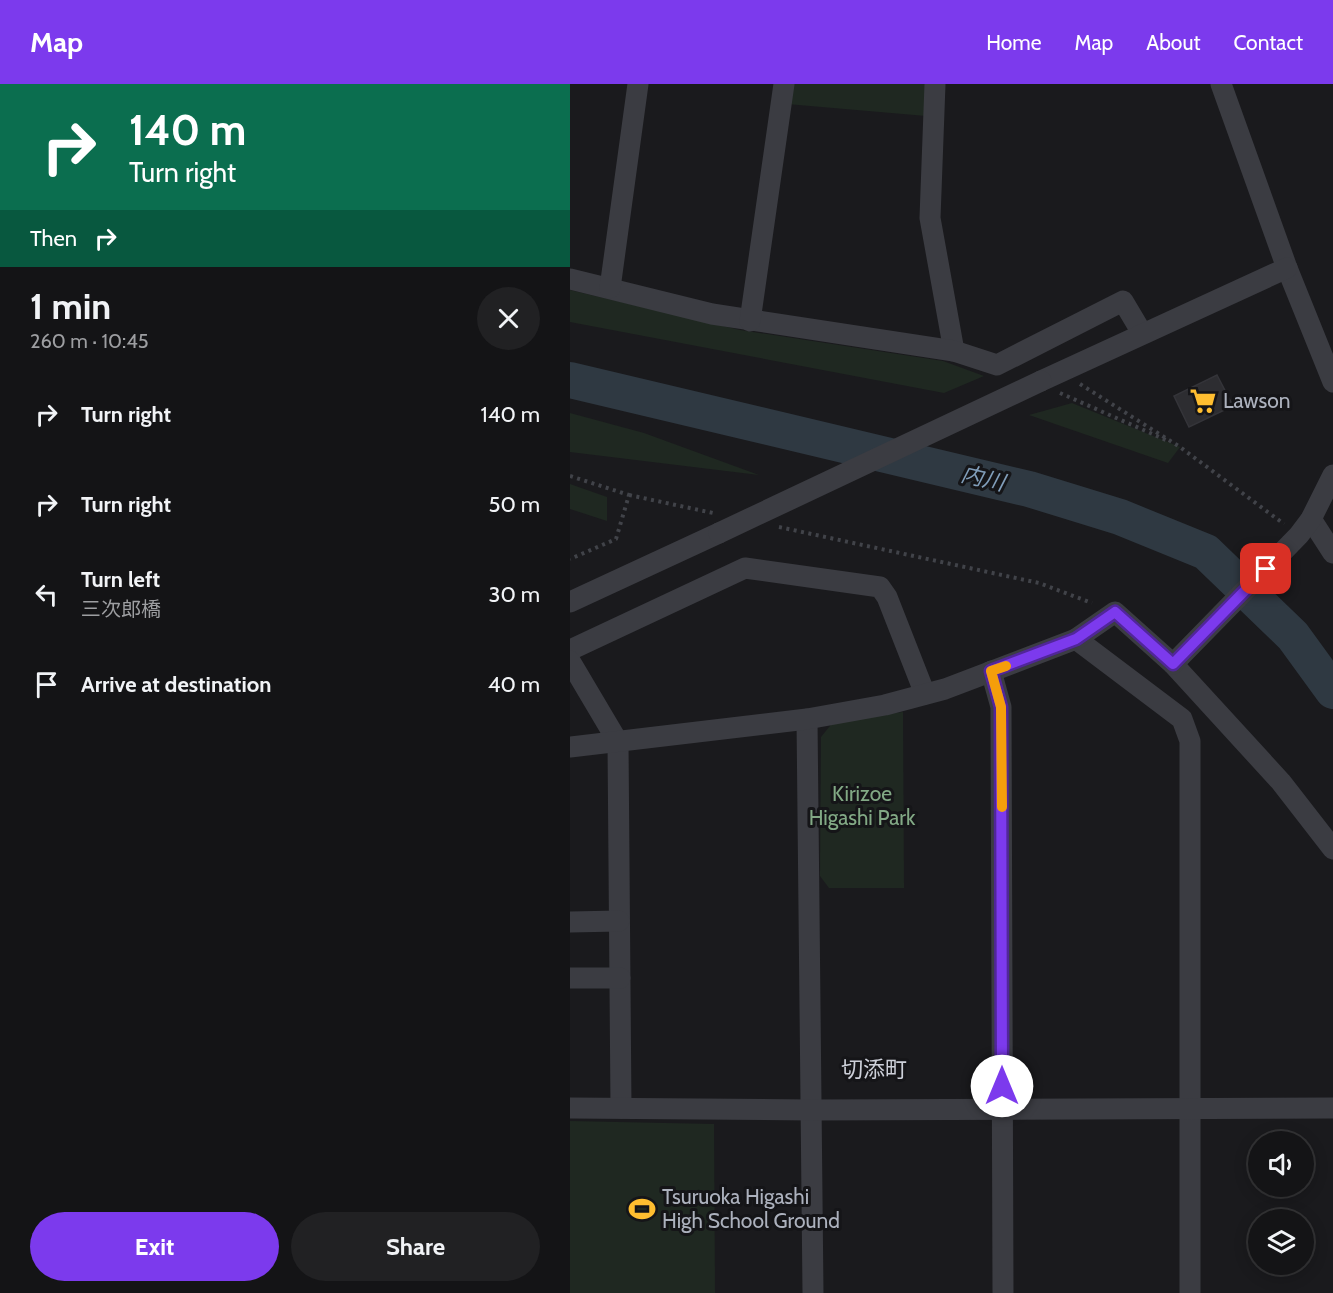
<!DOCTYPE html>
<meta charset="utf-8">
<style>
body{margin:0;font-family:Cabin,"Noto Sans JP",sans-serif;background:#212123;color:#f1f3f6;height:100vh;display:flex;flex-direction:column;font-size:22px;white-space:nowrap}
*{box-sizing:border-box;margin:0}
p{font-size:20px;color:#9d9ea1}
.icon{flex:none;width:33px;height:33px;fill:none;stroke:currentColor;stroke-width:2;stroke-linecap:round;stroke-linejoin:round}
.map{position:relative;flex:1;overflow:hidden}
.side{display:flex;flex-direction:column;background:#141416;width:570px}
.side>*{flex:none}
.banner{background:#0b6e4f;color:#fff;overflow:hidden}
.fabs{position:absolute;left:678px;top:1047px;display:grid;gap:12px}
.fabs a{display:grid;place-items:center;width:66px;height:66px;border-radius:50%;background:#141416;box-shadow:0 3px 15px #0003,0 0 0 2px #333335;font-size:30px}
.pin{position:absolute;display:grid;place-items:center;width:51px;height:51px;color:#fff;margin:-26px;border-radius:12px;box-shadow:0 3px 9px #0006}
.me{position:absolute;width:66px;margin:-33px;rotate:0deg;stroke-linejoin:round;filter:drop-shadow(0 0 4px #0008)}
.turn{display:flex;align-items:center;gap:21px;height:126px;padding:0 30px;font-size:27px}
.turn .icon{width:78px;height:78px;stroke-width:2.5}
.turn b{display:block;font-size:42px;line-height:51px}
.then{display:flex;align-items:center;height:57px;padding:0 30px;background:#0003;gap:12px;font-size:22px}
.round{display:grid;place-items:center;flex:none;width:63px;height:63px;border-radius:32px;background:#212123}
.headline{display:flex;align-items:center;justify-content:space-between;height:102px;padding:0 30px}
h1{font-size:36px;font-weight:700;line-height:45px}
.action{display:flex;gap:12px;margin-top:auto;padding:12px 30px}
.action a{flex:1;height:69px;border-radius:36px;background:#7c3aed;color:#fff;font-size:24px;font-weight:700;line-height:69px;text-align:center}
.action a+a{background:#212123;color:#f1f3f6}
ul{padding:0;list-style:none}
li{display:flex;align-items:center;gap:18px;height:90px;padding:0 30px}
li div{flex:1}
li b{display:block;font-size:22px}
li em{font-style:normal}
header{display:flex;align-items:center;gap:36px;box-sizing:border-box;height:84px;padding:0 30px;background:#7c3aed;color:#fff}
header strong{font-size:28px}
nav{display:flex;gap:33px;margin-inline-start:auto;font-size:21px}
main{display:flex;flex:1;min-height:0}
.map>svg:first-child{display:block}
.green{fill:#1f2821}
.lines{fill:none;stroke-linecap:round;stroke-linejoin:round}
.river{stroke:#2f3942;stroke-width:36}
.building{fill:#2d2d31;stroke:#343439;stroke-width:1.5}
.path{stroke:#414349;stroke-width:4;stroke-dasharray:3 4.5;stroke-linecap:butt}
.minor{stroke:#3b3c42;stroke-width:21}
.minor-bridge{stroke:#3b3c42;stroke-width:21}
.route-casing{stroke:#51269a;stroke-width:15}
.route{stroke:#7c3aed;stroke-width:10}
.slow{stroke:#f59e0b;stroke-width:10}
.labels{text-anchor:middle;stroke-width:6;stroke-linejoin:round;paint-order:stroke}
.poi-label{font-size:21px;fill:#acb1bd;stroke:#151518;text-anchor:start}
.park-label{font-size:21px;fill:#82a985;stroke:#151518}
.water-label{font-size:22px;font-style:italic;fill:#819eba;stroke:#151518}
.neighbourhood-label{font-size:22px;fill:#cdd0d9;stroke:#151518}
</style>
<header>
<strong>Map</strong>
<nav><a>Home</a><a>Map</a><a>About</a><a>Contact</a></nav>
</header>
<main>
<section class="side">
<div class="banner">
<div class="turn"><svg class="icon" aria-label="right" viewBox="0 0 24 24"><path d="M7 20v-9h11M14 6l5 5-5 5"/></svg><div><b>140 m</b>Turn right</div></div>
<div class="then">Then<svg class="icon" aria-label="right" viewBox="0 0 24 24"><path d="M7 20v-9h11M14 6l5 5-5 5"/></svg></div>
</div>
<div class="headline"><div><h1>1 min</h1><p>260 m · 10:45</p></div><a class="round"><svg class="icon" aria-label="close" viewBox="0 0 24 24"><path d="M6 6l12 12M18 6L6 18"/></svg></a></div>
<ul>
<li><svg class="icon" aria-label="right" viewBox="0 0 24 24"><path d="M7 20v-9h11M14 6l5 5-5 5"/></svg><div><b>Turn right</b></div><em>140 m</em></li>
<li><svg class="icon" aria-label="right" viewBox="0 0 24 24"><path d="M7 20v-9h11M14 6l5 5-5 5"/></svg><div><b>Turn right</b></div><em>50 m</em></li>
<li><svg class="icon" aria-label="left" viewBox="0 0 24 24"><path d="M17 20v-9H6M10 6l-5 5 5 5"/></svg><div><b>Turn left</b><p>三次郎橋</p></div><em>30 m</em></li>
<li><svg class="icon" aria-label="arrive" viewBox="0 0 24 24"><path d="M6 21V4h12l-3 4 3 4H6"/></svg><div><b>Arrive at destination</b></div><em>40 m</em></li>
</ul>
<div class="action"><a>Exit</a><a>Share</a></div>
</section>
<div class="map">
<svg width="763" height="1209" viewBox="0 0 763 1209">
<rect width="100%" height="100%" fill="#1a1a1d"/>
<g class="green">
<polygon points="220,0 357,0 356,32 217,20"/>
<polygon points="0,206 170,246 373,277 414,292 374,309 0,238"/>
<polygon points="502,319 610,363 598,379 459,331"/>
<polygon points="0,329 74,349 189,391 0,368"/>
<polygon points="0,400 37,413 37,437 0,425"/>
<polygon points="333,628 334,804 259,804 250,792 251,653 264,637"/>
<polygon points="0,1037 144,1040 145,1209 0,1209"/>
</g>
<g class="lines">
<polyline class="river" points="0,296 459,405 550,433 636,468 723,552 763,607"/>
</g>
<polygon class="building" points="647,291 663,322 619,343 604,312"/>
<g class="lines">
<g class="path">
<polyline points="510,300 610,363 714,440"/>
<polyline points="490,309 596,356"/>
<polyline points="0,392 59,411 46,455 0,475"/>
<polyline points="59,411 143,429"/>
<polyline points="209,443 469,499 522,519"/>
</g>
<g class="minor">
<polyline points="365,0 360,134 384,267"/>
<polyline points="651,0 717,184 763,298"/>
<polyline points="0,195 142,230 384,267 427,281 553,217 572,249"/>
<polyline points="40,204 68,0"/>
<polyline points="180,237 214,0"/>
<polyline points="471,297 717,184"/>
<polyline points="741,435 763,469"/>
<polyline points="0,518 149,449"/>
<polyline points="506,555 612,635 620,657 620,1209"/>
<polyline points="0,566 175,484 310,503 317,513 355,610"/>
<polyline points="0,577 48,658 51,1024"/>
<polyline points="603,580 711,698 763,765"/>
<polyline points="421,587 431,623 433,1209"/>
<polyline points="237,635 243,1209"/>
<polyline points="0,663 237,635 315,621 375,605 506,555 545,528 603,580 729,451 741,435 763,391"/>
<polyline points="0,838 49,837"/>
<polyline points="0,894 50,894"/>
<polyline points="0,1024 241,1026 763,1024"/>
</g>
<polyline class="minor-bridge" points="149,449 471,297"/>
</g>
<g class="lines">
<g class="route-casing">
<polyline id="route" points="432,1002 431,623 421,587 506,555 545,528 603,580 696,485"/>
</g>
<use href="#route" class="route"/>
<polyline class="slow" points="432,723 431,623 421,587 436,582"/>
</g>
<defs>
<g id="supermarket-bare" transform="scale(2.07)"><path d="M-6-5.5h2.5l.6 2H6L4.5 2H-2.5L-4.4-4H-6ZM-1.5 3.2a1.3 1.3 0 1 0 .1 0ZM3 3.2a1.3 1.3 0 1 0 .1 0Z" fill="#ffbe30" stroke="#151518" stroke-width="2.5" paint-order="stroke"/></g>
<g id="stadium-bare" transform="scale(2.07)"><path d="M0-5a6.5 5 0 1 0 0 10a6.5 5 0 1 0 0-10ZM-3.5-1.8h7v3.6h-7Z" fill="#ffbe30" stroke="#151518" stroke-width="2.5" paint-order="stroke"/></g>
</defs>
<g fill-rule="evenodd">
<use href="#supermarket-bare" x="633" y="317"/>
<use href="#stadium-bare" x="72" y="1125"/>
</g>
<g class="labels">
<g class="poi-label">
<text x="653" y="324">Lawson</text>
<text x="92" y="1120">Tsuruoka Higashi<tspan x="92" dy="24">High School Ground</tspan></text>
</g>
<g class="park-label">
<text x="292" y="717">Kirizoe<tspan x="292" dy="24">Higashi Park</tspan></text>
</g>
<g class="water-label">
<text transform="translate(413 394) rotate(13)" y="8">内川</text>
</g>
<g class="neighbourhood-label">
<text x="304" y="993">切添町</text>
</g>
</g>
</svg>
<div class="fabs">
<a><svg class="icon" aria-label="sound" viewBox="0 0 24 24"><path d="M4 9h4l5-4v14l-5-4H4zM17 9q2 3 0 6"/></svg></a>
<a><svg class="icon" aria-label="layers" viewBox="0 0 24 24"><path d="M12 4l9 5-9 5-9-5zM3 14l9 5 9-5"/></svg></a>
</div>
<div class="pin" style="left:696px;top:485px;background:#d93025"><svg class="icon" aria-label="arrive" viewBox="0 0 24 24"><path d="M6 21V4h12l-3 4 3 4H6"/></svg></div>
<svg class="me" style="left:432px;top:1002px" viewBox="-20 -20 40 40"><circle r="19" fill="#fff"/><path d="M0-13L10 11 0 6-10 11z" fill="#7c3aed"/></svg>
</div>
</main>
